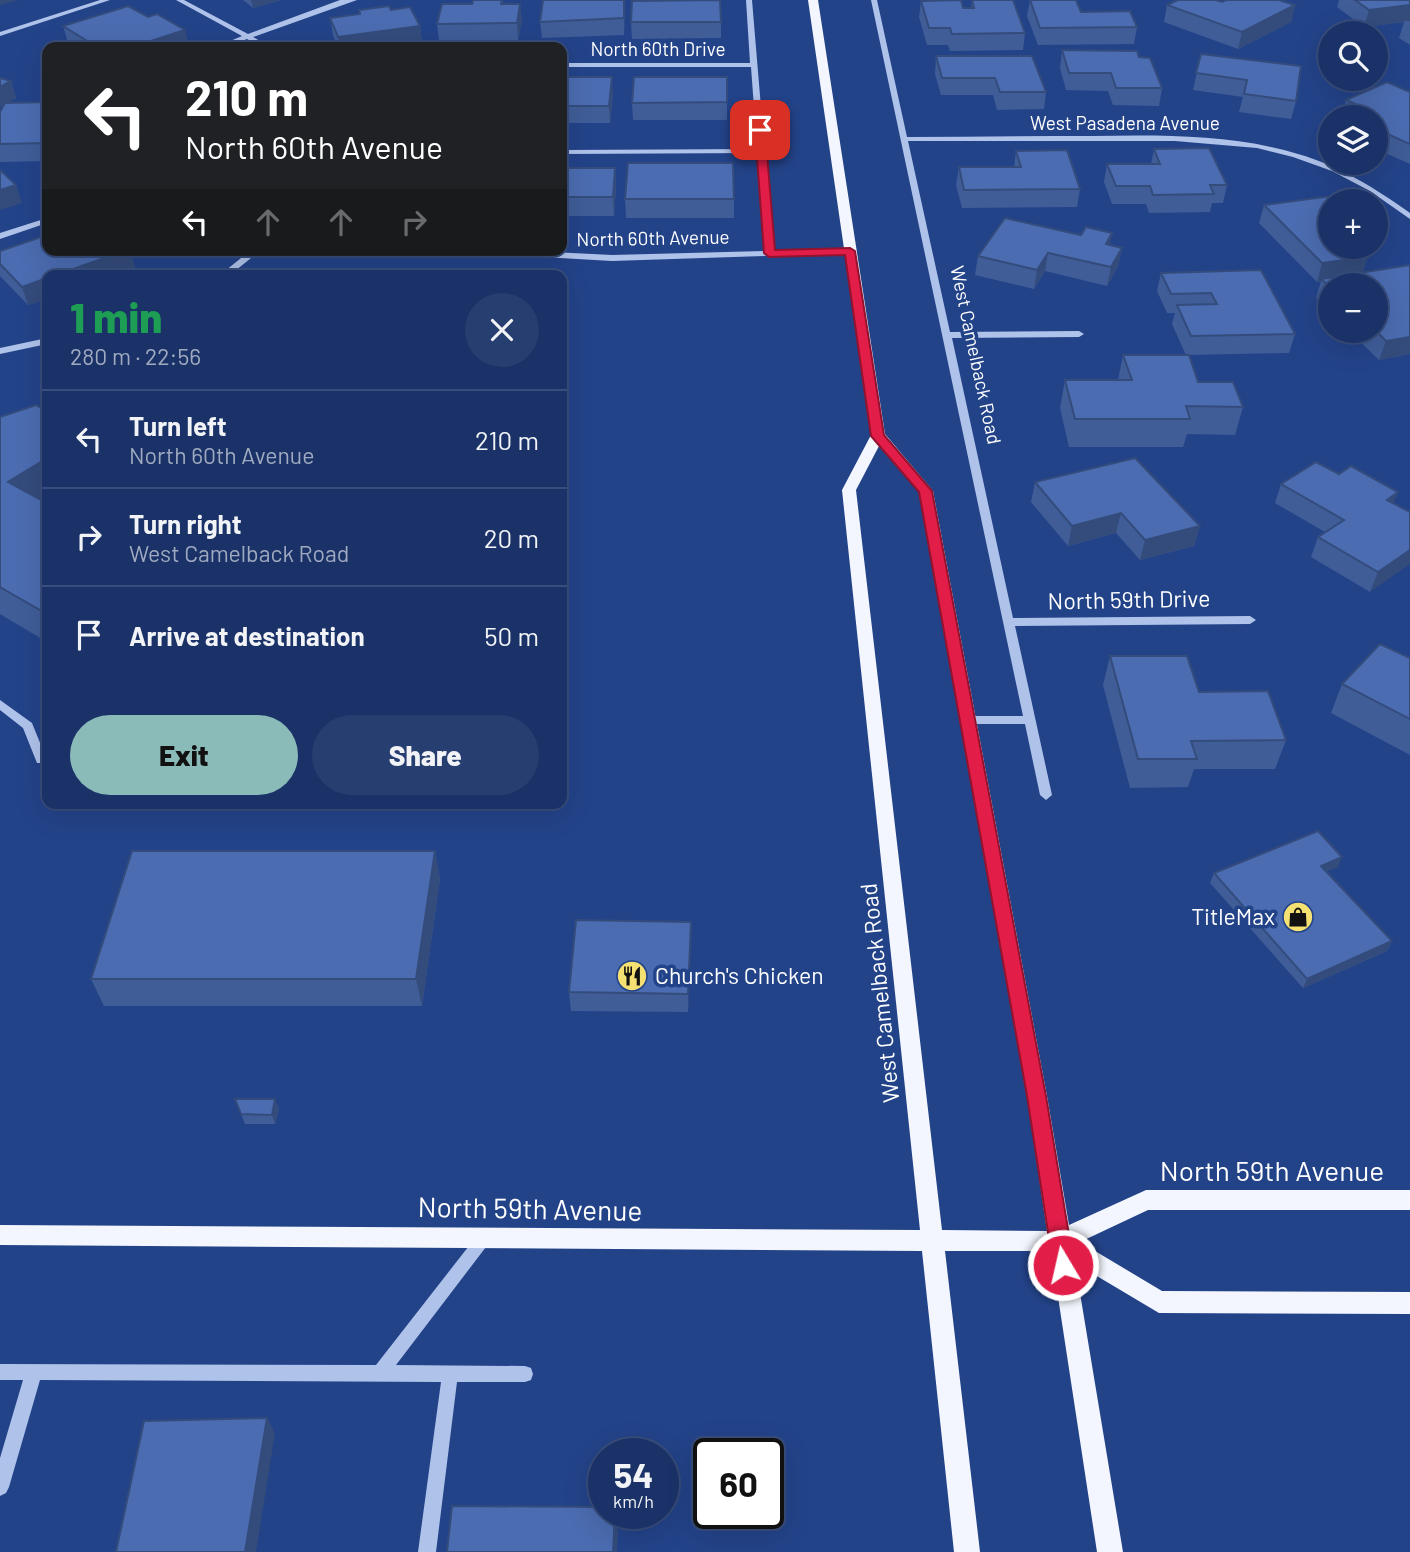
<!DOCTYPE html>
<meta charset="utf-8">
<style>
body{margin:0;font-family:Barlow,sans-serif;background:#273e70;color:#f1f3f6;height:100vh;display:flex;flex-direction:column;font-size:26px;white-space:nowrap}
*{box-sizing:border-box;margin:0}
p{font-size:23px;color:#9faac0}
.icon{flex:none;width:38px;height:38px;fill:none;stroke:currentColor;stroke-width:2;stroke-linecap:round;stroke-linejoin:round}
.map{position:relative;flex:1;overflow:hidden}
.panel{position:absolute;left:42px;top:270px;width:525px;height:539px;display:flex;flex-direction:column;background:#1a3267;border-radius:14px;box-shadow:0 7px 28px #0002,0 0 0 2px #384d7b}
.panel>*{flex:none}
.banner{position:absolute;left:42px;top:42px;width:525px;height:214px;border-radius:14px;box-shadow:0 7px 28px #0002,0 0 0 2px #384d7b;background:#202124;color:#fff;overflow:hidden}
.buttons{position:absolute;left:1318px;top:21px;display:grid;gap:14px}
.buttons a{display:grid;place-items:center;width:70px;height:70px;border-radius:50%;background:#1a3267;box-shadow:0 7px 28px #0002,0 0 0 2px #384d7b;font-size:35px}
.speed{position:absolute;left:588px;top:1438px;display:flex;gap:14px;font-size:35px;font-weight:700;text-align:center}
.speed>*{display:grid;place-content:center;width:91px;height:91px;border-radius:50%;background:#1a3267;box-shadow:0 7px 28px #0002,0 0 0 2px #384d7b;line-height:1}
.speed small{font-size:18px;font-weight:400}
.speed .limit{border:4px solid #111;border-radius:10px;background:#fff;color:#111}
.pin{position:absolute;display:grid;place-items:center;width:60px;height:60px;color:#fff;margin:-30px;border-radius:14px;box-shadow:0 4px 10px #0006}
.me{position:absolute;width:77px;margin:-38px;rotate:351deg;stroke-linejoin:round;filter:drop-shadow(0 0 5px #0008)}
.turn{display:flex;align-items:center;gap:24px;height:147px;padding:0 28px;font-size:32px}
.turn .icon{width:91px;height:91px;stroke-width:2.5}
.turn b{display:block;font-size:49px;line-height:60px}
.lanes{display:flex;align-items:center;height:66px;padding:0 28px;background:#0003;justify-content:center;gap:35px;direction:ltr}
.lanes .off{opacity:.35}
.round{display:grid;place-items:center;flex:none;width:74px;height:74px;border-radius:37px;background:#273e70}
.overview{display:flex;align-items:center;justify-content:space-between;height:119px;padding:0 28px}
h1{font-size:42px;font-weight:800;line-height:52px;color:#1e9e55}
.cta{display:flex;gap:14px;margin-top:auto;padding:14px 28px}
.cta a{flex:1;height:80px;border-radius:42px;background:#8bbbb9;color:#111;font-size:28px;font-weight:800;line-height:80px;text-align:center}
.cta a+a{background:#273e70;color:#f1f3f6}
ul{padding:0;list-style:none}
li{display:flex;align-items:center;gap:21px;height:98px;padding:0 28px;border-top:2px solid #384d7b}
li div{flex:1}
li b{display:block;font-size:26px}
li em{font-style:normal}
.map>svg:first-child{display:block}
.lines{fill:none;stroke-linecap:round;stroke-linejoin:round}
.minor{fill:#afc2ea;fill-rule:evenodd}
.major{fill:#f3f6fe;fill-rule:evenodd}
.wall{fill:#405d98}
.shaded-wall{fill:#344c7c}
.building{fill:#4b6cb1;stroke:#344c7c;stroke-width:2}
.route{fill:#e11d48;stroke:#92132f;stroke-width:2}
.labels{text-anchor:middle;stroke-width:7;stroke-linejoin:round;paint-order:stroke}
.far-street-label{font-size:19px;fill:#fff;stroke:#234389}
.street-label{font-size:23px;fill:#fff;stroke:#234389}
.poi-label{font-size:23px;fill:#fff;stroke:#234389;text-anchor:end}
.near-street-label{font-size:28px;fill:#fff;stroke:#234389}
</style>
<div class="map">
<svg width="1410" height="1552" viewBox="0 0 1410 1552">
<rect width="100%" height="100%" fill="#234389"/>
<g class="lines">
<g class="minor">
<polygon points="100,0 110,0 0,36 0,32"/>
<polygon points="176,0 184,0 248,34 340,0 357,0 253,37 270,47 262,47 247,39 225,47 216,47 242,36"/>
<polygon points="746,0 752,0 773,251 850,248 853,249 853,253 612,261 455,252 454,250 512,250 612,255 765,251 757,153 562,154 562,150 757,149 751,67 562,67 562,63 750,63"/>
<path d="M871 0H877L907 137C969 137 1031 136 1093 136 1162 135 1232 134 1298 154 1340 166 1375 188 1410 213V219L1370 191 1332 171 1293 157 1257 148 1175 141H908L950 332 1079 331 1084 334 1079 337 952 338 1013 618 1250 616 1256 620 1250 624 1015 626 1052 795 1046 800 1040 795 1025 724H969L963 720 969 716H1023Z"/>
<polygon points="47,218 47,223 0,239 0,233"/>
<polygon points="251,250 261,250 230,275 220,275"/>
<polygon points="47,338 47,344 0,354 0,348"/>
<polygon points="0,700 32,723 47,760 45,763 37,763 23,728 0,710"/>
<polygon points="484,1231 489,1233 492,1238 489,1243 396,1365 525,1366 531,1368 533,1374 531,1380 525,1382 457,1382 436,1552 418,1552 441,1382 40,1380 9,1487 6,1493 0,1496 0,1458 23,1380 0,1380 0,1364 376,1365 479,1233"/>
</g>
<path class="major" d="M808 0H818L885 434 933 491 1047 1096 1069 1225 1146 1190H1410V1210H1148L1080 1242 1162 1291 1410 1292V1314L1159 1313 1075 1263 1123 1552H1097L1051 1251H945L980 1552H954L922 1251 0 1245V1225L920 1230 842 490 871 435ZM879 446 919 492 1027 1096 1047 1231 942 1230 856 490Z"/>
</g>
<g class="wall">
<polygon points="243,0 281,0 253,8"/>
<polygon points="503,0 503,4 522,20 518,40 439,40 437,24 472,4"/>
<polygon points="543,0 625,0 624,35 542,38 540,22"/>
<polygon points="972,0 1025,33 1023,50 950,51 948,45 927,45 919,17 921,1 963,8 971,8"/>
<polygon points="1030,0 1081,12 1137,27 1134,44 1038,45 1027,16"/>
<polygon points="1339,0 1410,0 1410,45 1399,38 1404,22 1364,27 1337,7"/>
<polygon points="1222,2 1295,5 1291,22 1238,49 1164,22 1167,5"/>
<polygon points="359,10 391,10 420,26 422,43 390,47 338,47 333,35 330,18 359,14"/>
<polygon points="148,17 189,47 75,47 68,43 63,26"/>
<polygon points="631,22 721,22 721,38 632,39"/>
<polygon points="1062,50 1139,57 1162,88 1159,106 1113,105 1108,91 1066,90 1060,68"/>
<polygon points="1201,54 1296,101 1291,119 1239,112 1243,97 1193,90"/>
<polygon points="936,56 1046,92 1044,109 997,110 993,95 941,95 935,74"/>
<polygon points="562,77 613,94 610,123 562,123"/>
<polygon points="727,77 727,120 633,120 632,103"/>
<polygon points="11,81 16,98 7,103 47,102 47,161 0,162 0,112 4,105 0,107"/>
<polygon points="1410,92 1410,164 1376,149 1376,117 1341,117 1346,100"/>
<polygon points="1154,149 1227,185 1223,203 1212,203 1210,212 1149,213 1146,204 1112,204 1104,182 1107,164 1151,164"/>
<polygon points="1016,151 1080,189 1077,207 962,208 956,185 959,167 1014,167"/>
<polygon points="562,168 615,168 616,186 614,216 562,216"/>
<polygon points="625,199 734,199 734,218 626,218"/>
<polygon points="1330,201 1363,272 1410,354 1379,360 1349,331 1376,331 1330,285 1330,312 1316,298 1321,281 1317,282 1259,223 1264,205"/>
<polygon points="1110,245 1122,248 1118,266 1107,286 1045,271 1034,289 975,275 978,256"/>
<polygon points="130,250 135,268 47,275 47,299 28,305 0,276 0,251"/>
<polygon points="1261,270 1295,334 1289,353 1186,355 1172,324 1175,313 1167,313 1157,291 1161,273"/>
<polygon points="1123,355 1198,382 1243,407 1235,435 1187,434 1183,447 1069,447 1060,408 1065,380 1118,380"/>
<polygon points="47,411 47,502 46,502 47,503 47,642 0,614 0,417"/>
<polygon points="1339,474 1410,512 1370,592 1311,557 1318,537 1325,532 1275,503 1281,484"/>
<polygon points="1035,482 1200,526 1194,546 1140,560 1116,533 1068,546 1031,502"/>
<polygon points="1110,656 1199,692 1286,740 1275,769 1194,769 1188,787 1130,788 1103,685"/>
<polygon points="1410,658 1410,755 1331,713 1342,684"/>
<polygon points="435,851 440,879 422,1006 104,1006 91,979"/>
<polygon points="1338,867 1327,871 1392,941 1387,951 1303,988 1210,883 1214,873"/>
<polygon points="691,922 688,1012 571,1011 569,992"/>
<polygon points="235,1099 279,1108 275,1124 245,1124"/>
</g>
<g class="shaded-wall">
<polygon points="0,0 18,0 0,5"/>
<polygon points="251,0 281,0 253,8"/>
<polygon points="624,0 625,0 624,35"/>
<polygon points="520,4 522,20 518,40 517,23"/>
<polygon points="1295,5 1291,22 1238,49 1242,32"/>
<polygon points="1410,5 1410,21 1404,21 1404,22 1364,27 1369,10"/>
<polygon points="420,26 422,43 390,47 340,47 338,37"/>
<polygon points="185,30 189,47 132,47"/>
<polygon points="110,43 111,47 98,47"/>
<polygon points="612,77 613,94 610,123 609,106"/>
<polygon points="11,81 16,98 0,107 0,87"/>
<polygon points="615,168 616,186 614,216 613,197"/>
<polygon points="16,185 22,203 0,210 0,190"/>
<polygon points="1112,233 1109,252 1106,244"/>
<polygon points="1122,248 1118,266 1107,286 1111,267"/>
<polygon points="127,250 130,250 135,268 116,275 56,275"/>
<polygon points="1048,253 1045,271 1034,289 1037,270"/>
<polygon points="1368,257 1362,275 1321,279 1321,281 1317,282 1322,263"/>
<polygon points="47,278 47,299 28,305 22,287"/>
<polygon points="1410,337 1410,354 1379,360 1386,341"/>
<polygon points="47,458 47,502 22,518 8,482"/>
<polygon points="1398,492 1390,512 1387,500"/>
<polygon points="1121,513 1116,533 1068,546 1072,526"/>
<polygon points="1200,526 1194,546 1140,560 1145,540"/>
<polygon points="1410,550 1410,564 1370,592 1378,572"/>
<polygon points="435,851 440,879 422,1006 416,979"/>
<polygon points="1342,857 1338,867 1317,876 1321,866"/>
<polygon points="691,922 691,941 688,1012 688,994"/>
<polygon points="1392,941 1387,951 1303,988 1307,979"/>
<polygon points="275,1099 279,1108 275,1124 272,1115"/>
<polygon points="267,1418 275,1433 256,1552 245,1552"/>
<polygon points="615,1514 616,1514 618,1533 617,1552 613,1552"/>
</g>
<g class="building">
<polygon points="473,0 502,0 501,4 520,4 517,23 437,24 442,4 472,4"/>
<polygon points="543,0 624,0 624,18 540,22"/>
<polygon points="720,0 721,22 631,22 632,1"/>
<polygon points="961,0 963,8 974,8 972,0 1013,0 1025,33 952,34 950,28 929,28 921,1"/>
<polygon points="1030,0 1076,0 1081,12 1130,11 1137,27 1040,28"/>
<polygon points="1178,0 1216,0 1222,2 1226,0 1279,0 1295,5 1242,32 1167,5"/>
<polygon points="1355,0 1410,0 1410,5 1369,10"/>
<polygon points="128,6 148,17 157,14 185,30 132,47 117,47 110,43 97,47 63,26"/>
<polygon points="389,6 391,10 410,7 420,26 338,37 330,18 360,14 359,10"/>
<polygon points="1062,50 1137,51 1139,57 1150,58 1162,88 1116,88 1111,73 1069,73"/>
<polygon points="1201,54 1301,66 1296,101 1244,94 1247,80 1196,73"/>
<polygon points="936,56 1032,56 1046,92 1000,92 995,78 942,78"/>
<polygon points="562,77 612,77 609,106 562,106"/>
<polygon points="634,77 727,77 727,102 632,103"/>
<polygon points="0,78 11,81 0,87"/>
<polygon points="1387,82 1410,92 1410,144 1376,129 1376,127 1384,123 1376,119 1376,117 1371,117 1360,113 1367,109 1346,100"/>
<polygon points="47,102 47,143 0,144 0,112 5,103"/>
<polygon points="1209,148 1227,185 1210,185 1214,194 1153,195 1150,186 1116,186 1107,164 1160,164 1154,149"/>
<polygon points="1067,150 1080,189 964,190 959,167 1021,167 1016,151"/>
<polygon points="628,163 733,163 734,199 625,199"/>
<polygon points="562,168 615,168 613,197 562,197"/>
<polygon points="0,170 16,185 0,190"/>
<polygon points="1339,195 1345,201 1330,201 1330,247 1358,247 1368,257 1322,263 1264,205"/>
<polygon points="1005,218 1081,235 1086,227 1112,233 1106,244 1122,248 1111,267 1048,253 1037,270 978,256"/>
<polygon points="47,235 47,250 127,250 56,275 47,275 47,278 22,287 0,264 0,251"/>
<polygon points="1410,265 1410,337 1386,341 1376,331 1376,285 1330,285 1330,287 1321,279"/>
<polygon points="1261,270 1295,334 1191,336 1177,305 1217,304 1211,293 1171,294 1161,273"/>
<polygon points="1123,355 1189,355 1198,382 1233,382 1243,407 1186,406 1190,419 1075,419 1065,380 1132,380"/>
<polygon points="36,405 47,411 47,458 8,482 47,503 47,614 0,587 0,417"/>
<polygon points="1135,458 1200,526 1145,540 1121,513 1072,526 1035,482"/>
<polygon points="1316,462 1339,474 1351,466 1398,492 1387,500 1410,512 1410,550 1378,572 1318,537 1344,520 1281,484"/>
<polygon points="1380,644 1410,658 1410,719 1342,684"/>
<polygon points="1110,656 1187,656 1199,692 1268,691 1286,740 1191,741 1197,759 1138,759"/>
<polygon points="1318,831 1342,857 1321,866 1392,941 1307,979 1214,873"/>
<polygon points="132,851 435,851 416,979 91,979"/>
<polygon points="576,920 691,922 688,994 569,992"/>
<polygon points="235,1099 275,1099 272,1115 241,1114"/>
<polygon points="267,1418 245,1552 116,1552 144,1421"/>
<polygon points="452,1506 604,1507 604,1514 615,1514 613,1552 447,1552"/>
</g>
<polygon class="route" points="760,127 765,130 775,250 850,248 855,251 884,435 932,491 1046,1096 1074,1265 1071,1272 1063,1275 1056,1272 1053,1265 1027,1096 919,492 871,436 845,255 769,257 764,253 755,130"/>
<defs>
<g id="shop-disc" transform="scale(1.575)"><circle r="9.5" fill="#f5e072" stroke="#234389"/><path d="M-5-2.5h2.3a2.7 3.5 0 0 1 5.4 0H5L5.5 6h-11ZM-1.5-2.5h3a1.5 2.3 0 0 0-3 0Z" fill="#111"/></g>
<g id="restaurant-disc" transform="scale(1.575)"><circle r="9.5" fill="#f5e072" stroke="#234389"/><path d="M-5-6h1v4h1v-4h1v4h1v-4h1v5L-1.5 .5V6h-2V.5L-5-1ZM5-6V6H3V1.5H1.5Q1.5-4 5-6Z" fill="#111"/></g>
</defs>
<g fill-rule="evenodd">
<use href="#shop-disc" x="1298" y="917"/>
<use href="#restaurant-disc" x="632" y="976"/>
</g>
<g class="labels">
<g class="far-street-label">
<text x="658" y="56">North 60th Drive</text>
<text x="1125" y="130">West Pasadena Avenue</text>
<text transform="translate(653 238) rotate(-1)" y="7">North 60th Avenue</text>
<text transform="translate(976 355) rotate(78)" y="7">West Camelback Road</text>
</g>
<g class="street-label">
<text transform="translate(1129 600) rotate(-1)" y="8">North 59th Drive</text>
<text transform="translate(880 993) rotate(-96)" y="8">West Camelback Road</text>
</g>
<g class="poi-label">
<text x="1275" y="925">TitleMax</text>
<text x="655" y="984" text-anchor="start">Church's Chicken</text>
</g>
<g class="near-street-label">
<text x="1272" y="1181">North 59th Avenue</text>
<text transform="translate(530 1209) rotate(1)" y="10">North 59th Avenue</text>
</g>
</g>
</svg>
<div class="buttons">
<a><svg class="icon" aria-label="search" viewBox="0 0 24 24"><circle cx="10" cy="10" r="6"/><path d="M15 15l6 6"/></svg></a>
<a><svg class="icon" aria-label="layers" viewBox="0 0 24 24"><path d="M12 4l9 5-9 5-9-5zM3 14l9 5 9-5"/></svg></a>
<a>+</a>
<a>−</a>
</div>
<div class="speed"><div>54<small>km/h</small></div><div class="limit">60</div></div>
<div class="pin" style="left:760px;top:130px;background:#d93025"><svg class="icon" aria-label="arrive" viewBox="0 0 24 24"><path d="M6 21V4h12l-3 4 3 4H6"/></svg></div>
<svg class="me" style="left:1063px;top:1265px" viewBox="-20 -20 40 40"><circle r="17" fill="#e11d48" stroke="#fff" stroke-width="3"/><path d="M0-11L8 9 0 5-8 9z" fill="#fff"/></svg>
<div class="banner">
<div class="turn"><svg class="icon" aria-label="left" viewBox="0 0 24 24"><path d="M17 20v-9H6M10 6l-5 5 5 5"/></svg><div><b>210 m</b>North 60th Avenue</div></div>
<div class="lanes"><svg class="icon" aria-label="left" viewBox="0 0 24 24"><path d="M17 20v-9H6M10 6l-5 5 5 5"/></svg><svg class="icon off" aria-label="ahead" viewBox="0 0 24 24"><path d="M12 20V5M6 11l6-6 6 6"/></svg><svg class="icon off" aria-label="ahead" viewBox="0 0 24 24"><path d="M12 20V5M6 11l6-6 6 6"/></svg><svg class="icon off" aria-label="right" viewBox="0 0 24 24"><path d="M7 20v-9h11M14 6l5 5-5 5"/></svg></div>
</div>
<section class="panel">
<div class="overview"><div><h1>1 min</h1><p>280 m · 22:56</p></div><a class="round"><svg class="icon" aria-label="close" viewBox="0 0 24 24"><path d="M6 6l12 12M18 6L6 18"/></svg></a></div>
<ul>
<li><svg class="icon" aria-label="left" viewBox="0 0 24 24"><path d="M17 20v-9H6M10 6l-5 5 5 5"/></svg><div><b>Turn left</b><p>North 60th Avenue</p></div><em>210 m</em></li>
<li><svg class="icon" aria-label="right" viewBox="0 0 24 24"><path d="M7 20v-9h11M14 6l5 5-5 5"/></svg><div><b>Turn right</b><p>West Camelback Road</p></div><em>20 m</em></li>
<li><svg class="icon" aria-label="arrive" viewBox="0 0 24 24"><path d="M6 21V4h12l-3 4 3 4H6"/></svg><div><b>Arrive at destination</b></div><em>50 m</em></li>
</ul>
<div class="cta"><a>Exit</a><a>Share</a></div>
</section>
</div>
